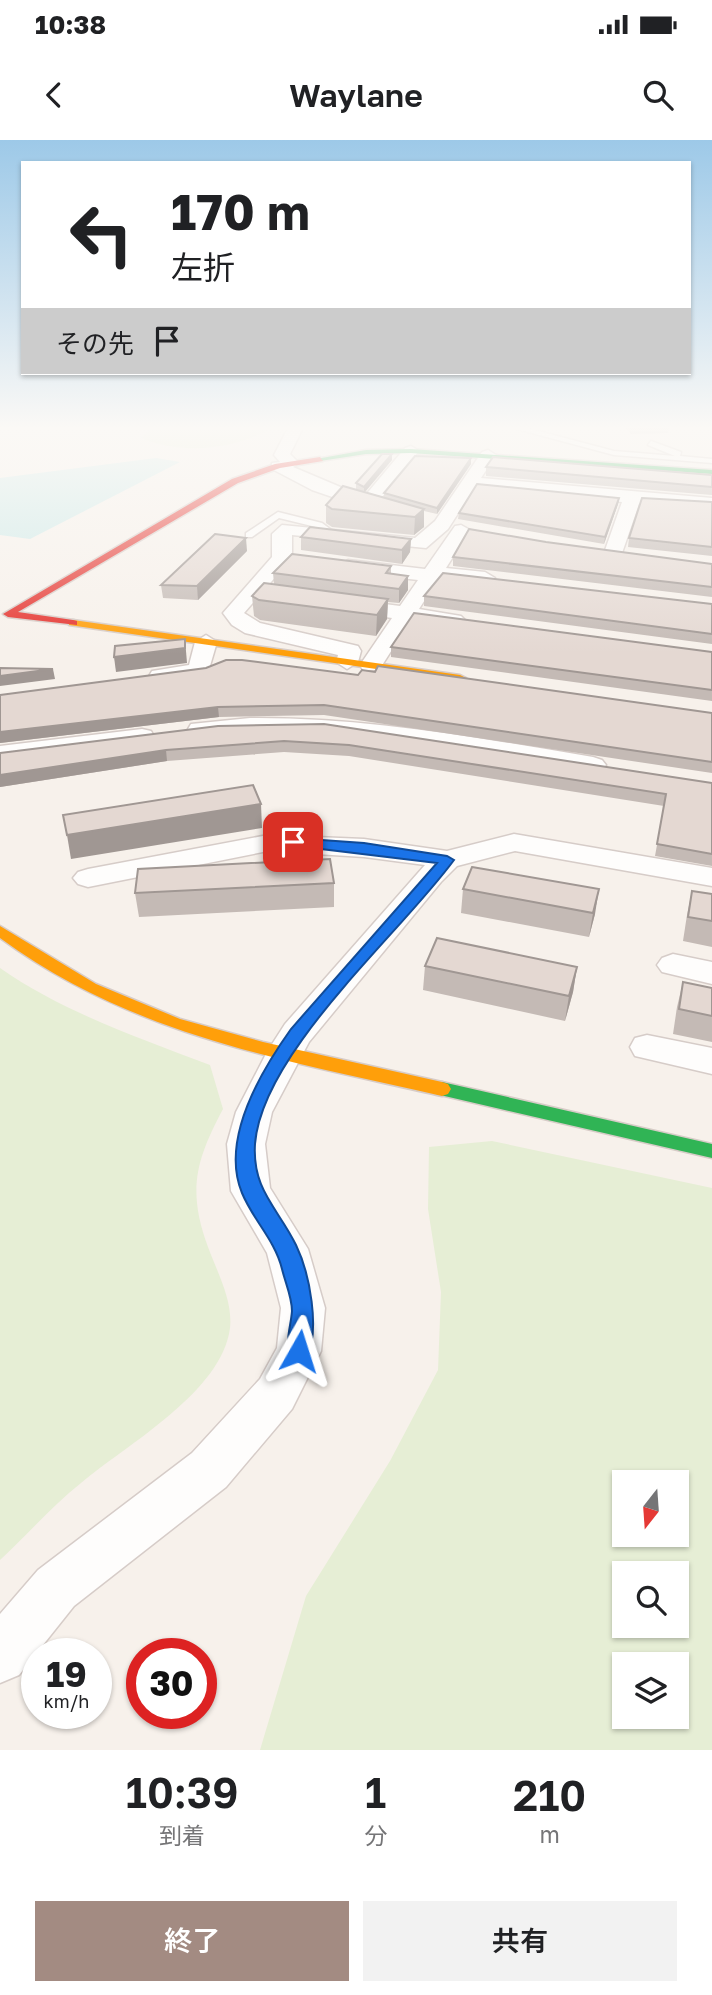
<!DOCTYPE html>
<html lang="ja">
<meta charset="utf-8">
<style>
body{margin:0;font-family:"Golos Text","Noto Sans JP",sans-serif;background:#f2f2f2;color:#202124;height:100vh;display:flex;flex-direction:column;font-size:26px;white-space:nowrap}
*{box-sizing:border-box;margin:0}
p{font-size:23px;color:#757577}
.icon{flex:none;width:38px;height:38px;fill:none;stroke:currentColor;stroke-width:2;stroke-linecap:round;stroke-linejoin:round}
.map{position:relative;height:1610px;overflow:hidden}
.side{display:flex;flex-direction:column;background:#fff;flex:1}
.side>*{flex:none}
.hud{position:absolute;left:21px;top:21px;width:670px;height:214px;border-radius:0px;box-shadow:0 2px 5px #0004;background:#fff;color:#202124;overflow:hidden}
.needle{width:46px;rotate:197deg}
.controls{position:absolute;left:612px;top:1330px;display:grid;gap:14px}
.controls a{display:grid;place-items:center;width:77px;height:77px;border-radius:0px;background:#fff;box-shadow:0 2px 5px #0004;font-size:35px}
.speed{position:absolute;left:21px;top:1498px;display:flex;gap:14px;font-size:35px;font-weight:700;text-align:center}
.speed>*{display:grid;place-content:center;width:91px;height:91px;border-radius:50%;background:#fff;box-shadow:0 2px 5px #0004;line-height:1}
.speed small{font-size:18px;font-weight:400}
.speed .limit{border:10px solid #d22;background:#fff;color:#111}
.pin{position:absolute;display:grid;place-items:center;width:60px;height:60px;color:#fff;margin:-30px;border-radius:14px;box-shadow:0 4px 10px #0006}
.me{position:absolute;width:77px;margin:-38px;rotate:6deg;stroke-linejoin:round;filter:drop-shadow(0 0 5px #0008)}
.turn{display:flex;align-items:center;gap:24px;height:147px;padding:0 35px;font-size:32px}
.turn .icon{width:91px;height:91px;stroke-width:2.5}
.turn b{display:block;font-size:49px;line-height:60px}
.then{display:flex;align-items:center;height:66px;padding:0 35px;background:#0003;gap:14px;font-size:26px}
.eta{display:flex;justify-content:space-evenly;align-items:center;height:119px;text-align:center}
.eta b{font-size:42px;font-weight:600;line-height:49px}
.action{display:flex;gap:14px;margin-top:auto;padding:14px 35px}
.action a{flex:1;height:80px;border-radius:0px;background:#a38b82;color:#fff;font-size:28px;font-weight:600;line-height:80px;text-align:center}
.action a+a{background:#f2f2f2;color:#202124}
.status{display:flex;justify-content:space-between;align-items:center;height:49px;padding:0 35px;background:#fff;direction:ltr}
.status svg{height:19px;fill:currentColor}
header{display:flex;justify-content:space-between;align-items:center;height:91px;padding:0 35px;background:#fff;font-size:32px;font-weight:600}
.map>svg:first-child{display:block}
.green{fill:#e6eed5;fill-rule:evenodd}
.water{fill:#cce9e8}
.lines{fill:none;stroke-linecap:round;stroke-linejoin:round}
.lane-casing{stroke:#d6ccc8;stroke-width:3}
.street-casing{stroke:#d6ccc8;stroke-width:3}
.fast-casing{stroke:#d7ccc7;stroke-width:3}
.slow-casing{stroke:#d7ccc7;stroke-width:3}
.jam-casing{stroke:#d7ccc7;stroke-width:3}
.lane{fill:#fefdfc;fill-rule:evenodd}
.street{fill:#fefdfc;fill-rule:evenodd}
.fast{fill:#30b455;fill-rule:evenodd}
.slow{fill:#ff9f0a;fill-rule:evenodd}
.jam{fill:#e5322d;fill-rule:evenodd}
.wall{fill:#c4bab5}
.shaded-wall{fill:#a09793}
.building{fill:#e4d8d2;stroke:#a09793;stroke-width:2}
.route{fill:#1a73e8;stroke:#114b97;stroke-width:2}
</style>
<div class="status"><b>10:38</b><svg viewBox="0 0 49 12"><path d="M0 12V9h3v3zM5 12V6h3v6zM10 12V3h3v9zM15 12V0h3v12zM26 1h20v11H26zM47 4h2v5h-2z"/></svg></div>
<header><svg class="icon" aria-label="back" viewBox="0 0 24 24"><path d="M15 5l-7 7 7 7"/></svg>Waylane<svg class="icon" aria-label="search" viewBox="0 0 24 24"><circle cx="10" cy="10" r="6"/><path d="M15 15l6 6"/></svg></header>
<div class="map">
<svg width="712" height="1610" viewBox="0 0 712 1610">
<rect width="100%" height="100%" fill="#f7f1eb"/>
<g class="green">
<path d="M152 288H271C235 310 181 315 141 298Z"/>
<path d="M0 828C63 872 139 898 210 925L223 969C196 1020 187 1050 208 1107 217 1132 233 1160 230 1188 222 1252 126 1305 81 1343 52 1366 27 1395 0 1420Z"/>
<path d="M492 1001 712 1048V1610H260L306 1456 390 1321 438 1230 441 1152 428 1069 429 1007ZM625 1342H677V1395H625ZM625 1433H677V1486H625ZM625 1524H677V1577H625Z"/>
</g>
<polygon class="water" points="156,318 180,322 30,399 0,395 0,338"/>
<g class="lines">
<g class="lane-casing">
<g id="lane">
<polygon points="513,288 527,288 614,311 675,316 648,305 651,301 681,312 680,316 712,319 712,323 614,315"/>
<polygon points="278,372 322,383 334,392 326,394 316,387 279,378 252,397 246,397 246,393"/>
</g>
</g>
<g class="street-casing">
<g id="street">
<polygon points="288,288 303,288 290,314 299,323 293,327 364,357 405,308 411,306 419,311 378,362 385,367 376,372 312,350 272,329 272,323 280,322 274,315"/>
<polygon points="488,310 496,315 481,338 712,358 712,368 639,364 622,413 613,419 604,413 622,362 475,347 448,389 426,408 292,395 292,418 244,473 260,483 358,506 361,511 358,522 347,529 336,522 338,515 245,493 232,485 223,473 272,417 272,394 282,385 415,398 435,381 482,312"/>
<polygon points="461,385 470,390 446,428 485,432 495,438 485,444 439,438 419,469 461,476 465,480 461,484 454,486 411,480 379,530 363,530 360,525 392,478 346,471 336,465 346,459 400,466 418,440 348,432 338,426 348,420 425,429 455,386"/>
<polygon points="206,495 217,502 207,536 160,543 152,541 149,536 152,531 189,525 195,502"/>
<path d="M250 578C366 577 479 598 593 617L602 620 606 625 602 630 593 633 447 608 349 595 299 592 191 594 188 589 191 584Z"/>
<polygon points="142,589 151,591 154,596 151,601 0,622 0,606"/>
<polygon points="514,694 712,728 712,746 515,711 457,726 441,742 309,902 272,972 265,1004 270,1048 308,1109 325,1168 321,1211 292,1269 226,1347 74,1466 19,1535 0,1543 0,1474 38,1430 192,1313 260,1239 277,1208 281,1168 267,1113 231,1051 227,1004 236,972 267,912 285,884 425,725 364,717 268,711 88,747 78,744 73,738 78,732 88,729 268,695 364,699 447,711"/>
<polygon points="673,814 712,822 712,844 662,832 657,825 662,818"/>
<polygon points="647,895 712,908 712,934 635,916 630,907 635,898"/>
</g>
</g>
<g class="fast-casing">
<g id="fast">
<polygon points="411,309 712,330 712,334 411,313 366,314 320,321 316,319 366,310"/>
<polygon points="442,942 712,1004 712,1018 436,954 433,949 436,944"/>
</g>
</g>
<g class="slow-casing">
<g id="slow">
<polygon points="73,480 460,535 466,538 460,541 69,485 69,481"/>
<path d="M0 786 96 844 180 879 263 902 442 942 448 944 451 949 448 954 442 956C285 920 133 896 0 798Z"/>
</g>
</g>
<g class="jam-casing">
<polygon id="jam" points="320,317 323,321 280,328 238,343 18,472 73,480 77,481 77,485 8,477 3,474 232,339 275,324"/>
</g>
<use href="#lane" class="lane"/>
<use href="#street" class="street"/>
<use href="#fast" class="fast"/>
<use href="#slow" class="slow"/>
<use href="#jam" class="jam"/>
</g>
<g class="wall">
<polygon points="626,288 669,288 668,293 631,294"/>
<polygon points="392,314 392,320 365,352 384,357 384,353 471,324 437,374 424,371 424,387 414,395 332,387 326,383 326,365 356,349 356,343"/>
<polygon points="486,327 712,335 712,355 486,336"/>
<polygon points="619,358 618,364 604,404 458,379 459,373"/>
<polygon points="712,362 712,416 628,407 629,398"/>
<polygon points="301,397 411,399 410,412 402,424 301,410"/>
<polygon points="546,402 712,424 712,457 453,426 453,417"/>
<polygon points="247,411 198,460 163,458 161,445"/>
<polygon points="391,426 391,434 408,436 408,450 399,463 388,462 387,479 376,496 260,480 254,476 252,456 274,444 273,433"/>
<polygon points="424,456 712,464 712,504 424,466"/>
<polygon points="391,507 712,512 712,561 391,517"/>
<polygon points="358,535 712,573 712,633 324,575 219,577 0,603 0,555"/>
<polygon points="218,586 712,643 712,726 655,716 664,666 349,616 284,612 167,621 0,647 0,613"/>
<polygon points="472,727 595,774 589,797 461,773 463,749"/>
<polygon points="334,743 334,767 139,777 135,753"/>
<polygon points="692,751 712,754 712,807 683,801 687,775"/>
<polygon points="425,826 577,827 573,852 565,881 423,850"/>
<polygon points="683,842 712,848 712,902 673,894 677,867"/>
</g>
<g class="shaded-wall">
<polygon points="392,314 392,320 364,353 364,347"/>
<polygon points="471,318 471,324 437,374 437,368"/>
<polygon points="619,358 618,364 604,404 605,397"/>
<polygon points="424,369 424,387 414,395 415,377"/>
<polygon points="246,398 247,411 198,460 197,446"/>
<polygon points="411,399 410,412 402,424 402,410"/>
<polygon points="408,436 408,450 399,463 399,449"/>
<polygon points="388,459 387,479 376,496 377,475"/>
<polygon points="185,499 187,523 116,532 114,517"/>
<polygon points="53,529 55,539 0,546 0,536"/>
<polygon points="218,567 219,577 0,603 0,592"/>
<polygon points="166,610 167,621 0,647 0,635"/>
<polygon points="261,664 262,688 71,719 67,695"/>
<polygon points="599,749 595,774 589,797 593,773"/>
<polygon points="577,827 573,852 565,881 569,856"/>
</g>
<g class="building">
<polygon points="382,314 392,314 364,347 356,343"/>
<polygon points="415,316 471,318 437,368 384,353"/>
<polygon points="493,317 712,335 712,347 486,327"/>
<polygon points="477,344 619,358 605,397 459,373"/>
<polygon points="343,346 424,369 415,377 332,369 326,365"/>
<polygon points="642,358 712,362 712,407 629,398"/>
<polygon points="310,387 411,399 402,410 301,397"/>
<polygon points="469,389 546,402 712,424 712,447 453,417"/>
<polygon points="215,394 246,398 197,446 161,445"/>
<polygon points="292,414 391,426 386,433 408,436 399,449 273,433"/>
<polygon points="443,433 712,464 712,494 424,456"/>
<polygon points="264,443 388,459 377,475 259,460 252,456"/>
<polygon points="414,473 712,512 712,550 391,507"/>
<polygon points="185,499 185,508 114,517 115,506"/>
<polygon points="226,520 242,520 358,535 362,530 375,532 378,526 712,573 712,622 324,565 218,567 0,592 0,555 206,528"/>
<polygon points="0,528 53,529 0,536"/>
<polygon points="324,584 712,643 712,714 657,704 666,654 349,605 284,601 166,610 0,635 0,613 218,586"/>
<polygon points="253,645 261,664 67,695 63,675"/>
<polygon points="330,719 334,743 135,753 138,729"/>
<polygon points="472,727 599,749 593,773 463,749"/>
<polygon points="692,751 712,754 712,781 688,777"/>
<polygon points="437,798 577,827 569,856 425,826"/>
<polygon points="683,842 712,848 712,876 679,869"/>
</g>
<linearGradient id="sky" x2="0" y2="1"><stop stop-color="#9dc9e8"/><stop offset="0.56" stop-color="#fbf9f6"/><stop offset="1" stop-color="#fbf9f6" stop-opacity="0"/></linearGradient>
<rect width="712" height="514" fill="url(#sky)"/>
<path class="route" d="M293 698 364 703 447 716 454 720C400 794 262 912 255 1004 252 1050 278 1068 296 1105 310 1134 320 1189 307 1218L299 1221 291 1218C284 1204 291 1186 292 1171 292 1157 285 1142 282 1129 275 1100 253 1080 242 1053 220 1000 261 931 291 889L437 723 288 705 286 702Z"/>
</svg>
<div class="controls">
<a><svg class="needle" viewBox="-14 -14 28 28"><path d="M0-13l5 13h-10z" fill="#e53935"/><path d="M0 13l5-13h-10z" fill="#757577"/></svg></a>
<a><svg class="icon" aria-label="search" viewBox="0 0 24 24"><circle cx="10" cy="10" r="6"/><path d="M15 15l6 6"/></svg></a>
<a><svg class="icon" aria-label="layers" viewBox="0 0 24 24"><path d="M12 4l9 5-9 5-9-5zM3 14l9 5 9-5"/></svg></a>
</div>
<div class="speed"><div>19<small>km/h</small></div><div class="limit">30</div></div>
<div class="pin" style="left:293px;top:702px;background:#d93025"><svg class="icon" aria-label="arrive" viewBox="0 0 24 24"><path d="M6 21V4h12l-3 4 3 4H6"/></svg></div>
<svg class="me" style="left:299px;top:1211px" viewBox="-20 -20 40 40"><path d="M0-17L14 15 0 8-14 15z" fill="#1a73e8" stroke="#fff" stroke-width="4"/></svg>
<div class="hud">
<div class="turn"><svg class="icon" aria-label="left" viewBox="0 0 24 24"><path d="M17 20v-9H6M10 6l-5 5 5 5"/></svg><div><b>170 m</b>左折</div></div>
<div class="then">その先<svg class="icon" aria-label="arrive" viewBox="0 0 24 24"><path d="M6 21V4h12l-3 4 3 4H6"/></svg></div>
</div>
</div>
<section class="side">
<div class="eta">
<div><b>10:39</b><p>到着</p></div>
<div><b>1</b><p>分</p></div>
<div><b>210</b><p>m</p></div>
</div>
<div class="action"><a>終了</a><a>共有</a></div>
</section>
